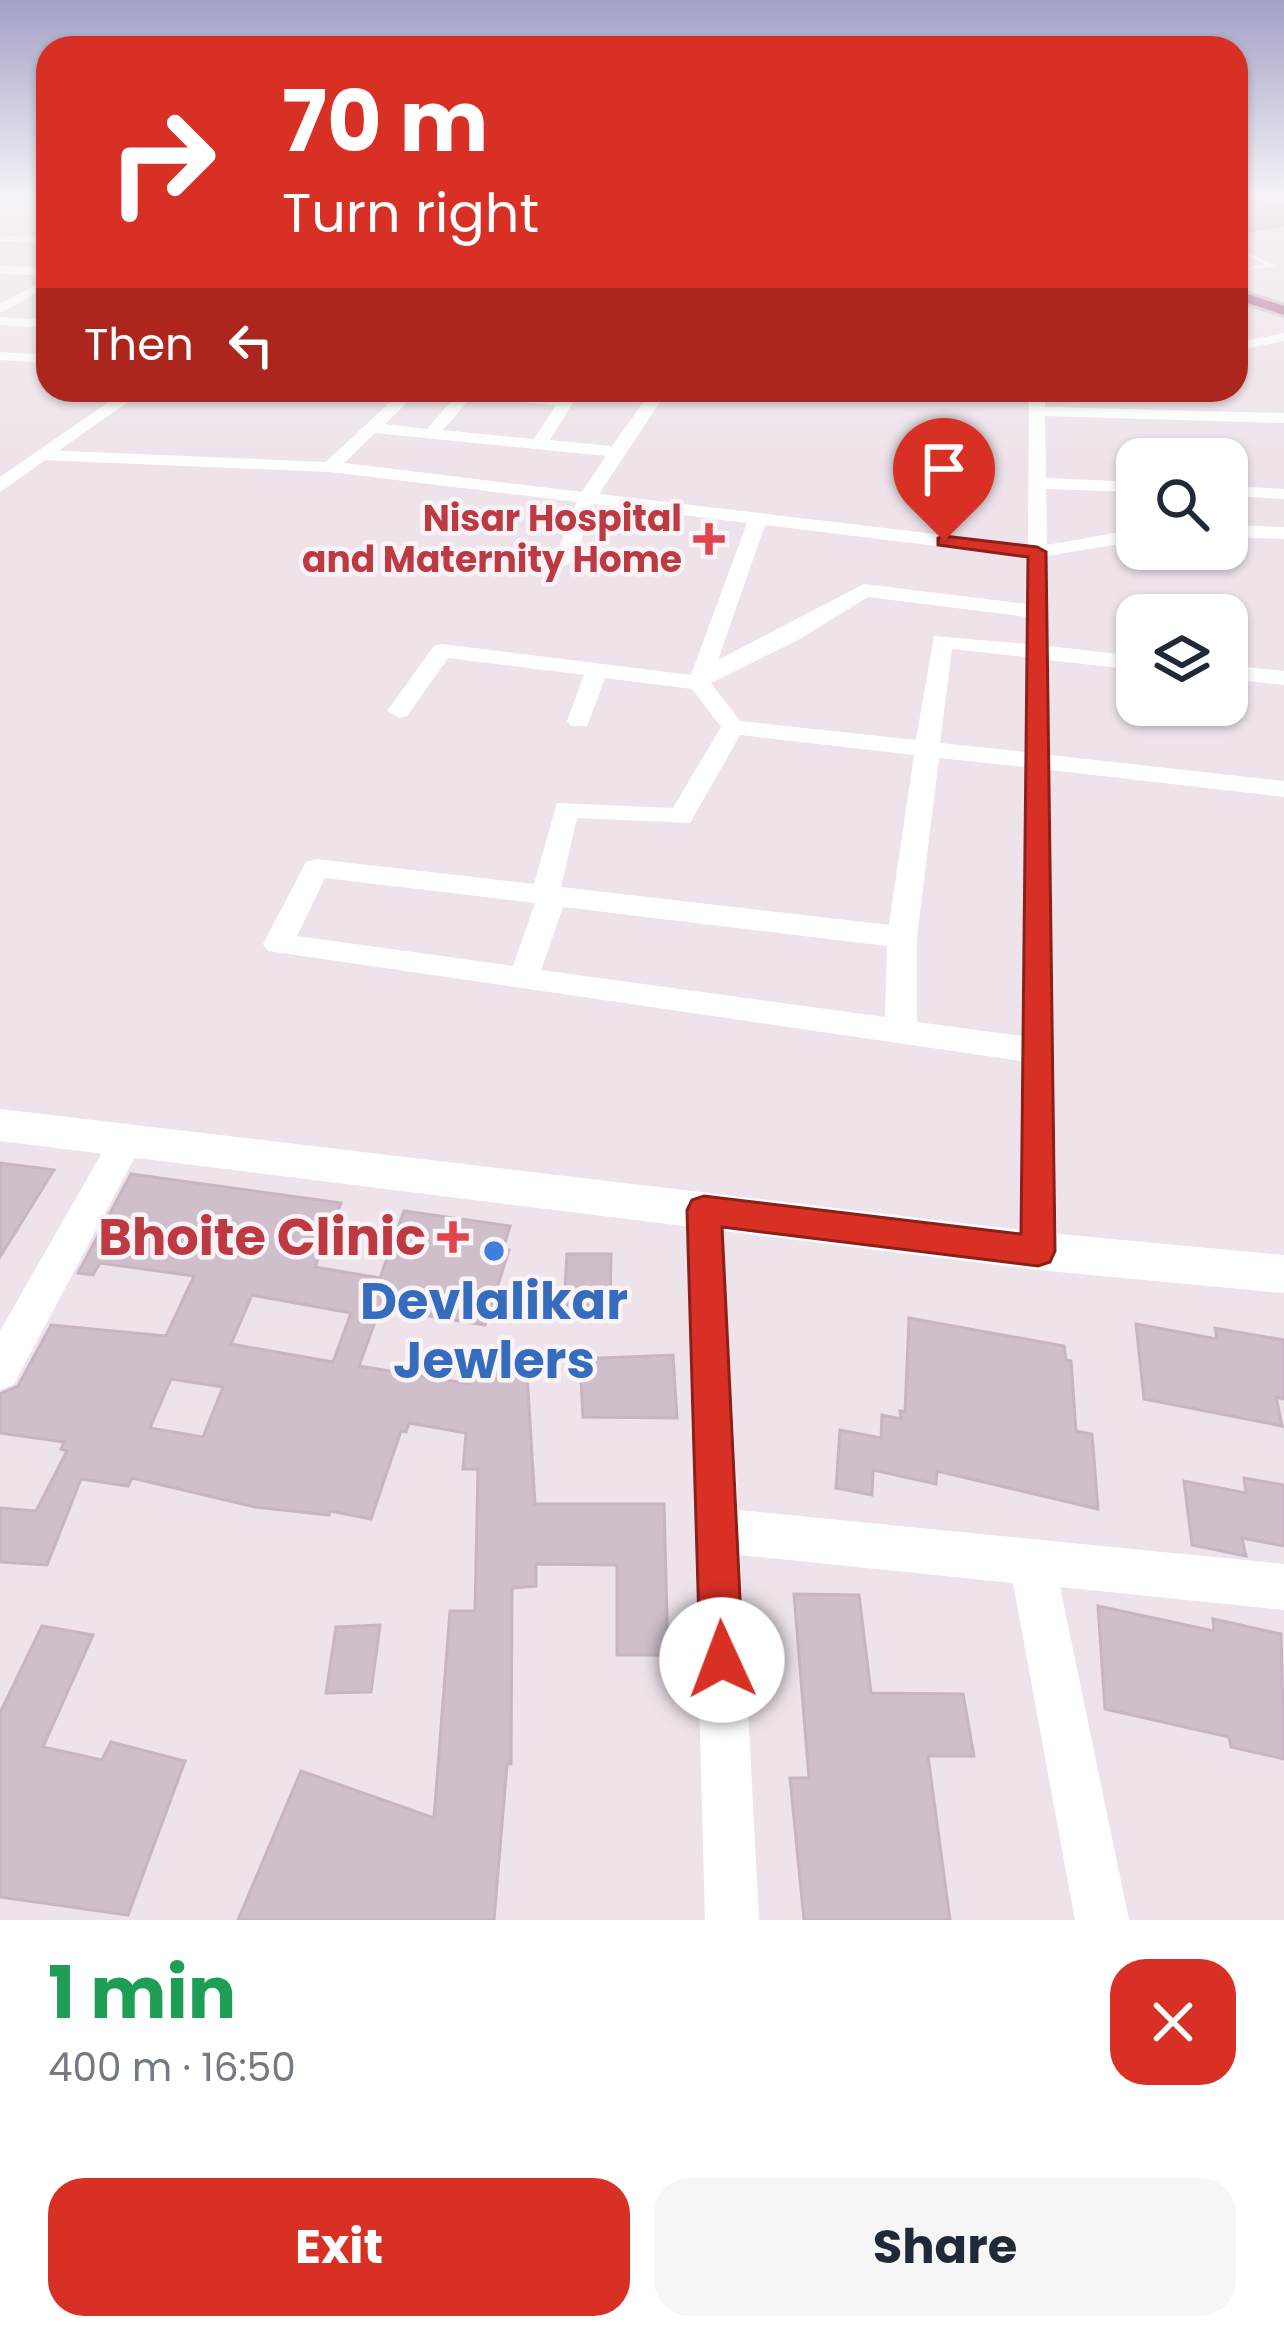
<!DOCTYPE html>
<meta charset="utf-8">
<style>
body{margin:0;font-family:Poppins,sans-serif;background:#f6f6f7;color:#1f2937;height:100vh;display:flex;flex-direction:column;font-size:45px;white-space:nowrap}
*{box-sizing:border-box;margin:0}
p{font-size:39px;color:#747a83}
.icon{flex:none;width:66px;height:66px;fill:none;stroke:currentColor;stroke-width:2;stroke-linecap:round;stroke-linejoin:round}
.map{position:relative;height:1920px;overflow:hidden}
.sheet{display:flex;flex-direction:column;background:#fff;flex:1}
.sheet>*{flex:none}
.guide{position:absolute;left:36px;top:36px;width:1212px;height:366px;border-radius:36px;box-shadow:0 3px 9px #0004;background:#d93025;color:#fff;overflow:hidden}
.controls{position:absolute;left:1116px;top:438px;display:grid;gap:24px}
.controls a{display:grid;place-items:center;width:132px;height:132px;border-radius:24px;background:#fff;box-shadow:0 3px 9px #0004;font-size:60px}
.pin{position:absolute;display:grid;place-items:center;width:102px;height:102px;color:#fff;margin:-123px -51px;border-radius:50% 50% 50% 0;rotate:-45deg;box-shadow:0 0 12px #0007}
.pin .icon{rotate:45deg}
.me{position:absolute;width:132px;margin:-66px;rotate:358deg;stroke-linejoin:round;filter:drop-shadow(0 0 9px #0008)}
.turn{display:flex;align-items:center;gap:42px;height:252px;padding:0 48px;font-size:54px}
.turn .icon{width:156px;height:156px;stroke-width:2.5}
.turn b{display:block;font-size:84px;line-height:102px}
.then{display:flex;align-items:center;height:114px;padding:0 48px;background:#0003;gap:24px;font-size:45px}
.round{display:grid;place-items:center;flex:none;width:126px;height:126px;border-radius:36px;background:#f6f6f7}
.summary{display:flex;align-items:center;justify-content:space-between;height:204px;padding:0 48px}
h1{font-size:72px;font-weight:700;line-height:90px;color:#1e9e55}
.primary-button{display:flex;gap:24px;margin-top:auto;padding:24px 48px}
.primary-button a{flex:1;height:138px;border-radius:36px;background:#d93025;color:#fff;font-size:48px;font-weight:700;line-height:138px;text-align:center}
.primary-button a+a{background:#f6f6f7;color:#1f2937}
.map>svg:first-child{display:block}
.building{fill:#cfbfcb;stroke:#c8b4c3;stroke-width:3;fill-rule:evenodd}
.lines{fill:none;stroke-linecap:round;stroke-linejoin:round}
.primary-casing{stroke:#cac1c6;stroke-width:6}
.service{fill:#fff;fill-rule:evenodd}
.minor{fill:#fff;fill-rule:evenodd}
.tertiary{fill:#fff;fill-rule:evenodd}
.primary{fill:#a8638b;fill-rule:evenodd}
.route{fill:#d93025;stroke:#8d1f18;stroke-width:3}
.health-dot{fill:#e0444e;stroke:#faf4f9;stroke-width:4.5}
.shop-dot{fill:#3f7fe0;stroke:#faf4f9;stroke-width:4.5}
.labels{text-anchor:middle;stroke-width:9;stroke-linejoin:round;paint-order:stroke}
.far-health-label{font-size:36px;font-weight:bold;fill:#be3a42;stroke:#faf4f9;text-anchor:end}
.near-health-label{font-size:51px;font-weight:bold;fill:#be3a42;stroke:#faf4f9;text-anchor:end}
.near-shop-label{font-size:51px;font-weight:bold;fill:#366cbe;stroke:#faf4f9}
</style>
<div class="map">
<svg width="1284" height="1920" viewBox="0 0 1284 1920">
<rect width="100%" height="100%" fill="#eee3eb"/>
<g class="building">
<polygon points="1236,198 1284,206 1284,225 1236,233"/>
<polygon points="0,1163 54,1170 0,1257"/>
<path d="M131 1174 341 1203 315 1267 380 1278 404 1211 510 1226 503 1249 509 1250 485 1325 380 1308 359 1366 470 1384 471 1360 526 1358 535 1504H664L668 1655H617V1565L536 1564V1586L512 1588 511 1764H507L494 1920H238L301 1771 434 1818 450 1611H475L478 1469H463L466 1433 409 1423 406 1432 401 1431 371 1519 330 1511 329 1515 255 1507 132 1478 128 1486 81 1479 47 1565 0 1562V1508L36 1511 67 1451 61 1449 64 1442 0 1433V1394L18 1386 51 1325 166 1336 194 1276 100 1263 93 1275 78 1273ZM252 1295 351 1313 333 1362 231 1344ZM171 1379 223 1387 203 1437 150 1428Z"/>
<polygon points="567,1254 611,1254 610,1306 564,1306"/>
<polygon points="909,1318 1064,1346 1066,1360 1071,1361 1076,1431 1092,1434 1098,1509 937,1471 936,1484 873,1470 872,1495 836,1488 840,1430 881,1438 882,1415 901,1419 900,1411 905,1412"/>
<polygon points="1136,1324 1217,1339 1215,1328 1284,1340 1284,1399 1276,1397 1282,1426 1144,1399"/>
<polygon points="673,1355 677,1418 583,1417 580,1359"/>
<polygon points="1244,1478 1284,1485 1284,1546 1242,1538 1246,1556 1192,1545 1184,1481 1246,1493"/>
<polygon points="794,1594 859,1595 871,1693 963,1694 974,1756 928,1756 950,1920 804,1920 790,1778 809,1778"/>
<polygon points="1098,1606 1214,1631 1213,1619 1281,1634 1284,1759 1231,1747 1229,1737 1105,1709"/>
<polygon points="380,1625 371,1692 326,1693 336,1627"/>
<polygon points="42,1626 93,1635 43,1747 102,1760 111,1742 185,1761 128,1915 0,1897 0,1713"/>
</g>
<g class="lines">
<g class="primary-casing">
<polygon id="primary" points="1236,290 1284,306 1284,315 1236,299"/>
</g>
<polygon class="service" points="1236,247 1275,265 1276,266 1236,272 1236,268 1266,265 1236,251"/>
<g class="minor">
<polygon points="0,198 48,200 48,206 0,203"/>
<polygon points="0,235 48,238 48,244 0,241"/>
<polygon points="0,266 48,268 48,276 0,274"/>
<polygon points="48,278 48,287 0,313 0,304"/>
<polygon points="0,317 48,320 48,328 0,325"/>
<polygon points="1284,333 1284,341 1236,351 1236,343"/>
<polygon points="0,352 48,355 48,363 0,360"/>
<path d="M403 390H420L385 424 427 429 461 390 566 396 574 401 550 440 612 446 652 390H668L599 494 1028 545 1029 390H1045V407L1284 413V423L1045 416 1046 478 1137 482V492L1046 489 1047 545 1137 529V541L1047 556 1048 646 1137 656V670L1048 660 1050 755 1284 781V797L1050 770 1057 1251 1051 1263 1038 1268 1025 1263 1019 1251 1021 1061 268 951 263 944 306 862 316 859 534 884 557 803 673 808 721 727 692 689 605 678 587 726H571L567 721 584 675 448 658 407 716 399 718 387 711 434 646 442 644 691 675 747 523 594 504 574 560 564 566 554 560 577 502 330 472 42 460 34 455 42 450 326 462ZM471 398 556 405 534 439 443 430ZM375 433 606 456 582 492 344 463ZM765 525 1027 557V604L864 584 718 660ZM868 597 1027 617 1026 644 934 636 916 740 740 721 711 683 798 640ZM952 649 1026 657 1025 752 940 743ZM740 735 914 755 889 925 561 887 577 818 690 823ZM939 758 1025 767 1022 1036 917 1022V937ZM325 878 535 903 513 966 297 936ZM563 907 887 946 885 1017 541 970Z"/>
<polygon points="1227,486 1284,489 1284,499 1227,496"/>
<polygon points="1227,525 1284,527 1284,539 1227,537"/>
<polygon points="1227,665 1284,671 1284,685 1227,679"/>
<polygon points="127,1126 139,1130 144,1140 14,1384 0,1390 0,1331 115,1130"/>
<polygon points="704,1195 717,1200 722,1211 738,1510 1284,1564 1284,1610 1060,1587 1129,1920 1075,1920 1013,1583 740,1555 759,1920 705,1920 686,1211 691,1200"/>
</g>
<g class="tertiary">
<polygon points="126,390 145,390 0,492 0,477"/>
<polygon points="0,1109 1038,1232 1284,1255 1284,1293 1038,1270 0,1141"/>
</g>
<use href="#primary" class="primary"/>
</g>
<linearGradient id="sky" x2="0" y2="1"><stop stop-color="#a1a2c6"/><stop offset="0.42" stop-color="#f7f2f6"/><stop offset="1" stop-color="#f7f2f6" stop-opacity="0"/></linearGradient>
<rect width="1284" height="467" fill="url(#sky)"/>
<polygon class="route" points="944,536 1037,547 1046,552 1055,1251 1050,1262 1038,1266 722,1227 743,1660 737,1676 722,1682 706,1676 700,1660 687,1210 692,1200 704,1196 1021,1234 1028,557 938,545 938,538"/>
<g class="health-dot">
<path d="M703 521h12v12h12v12h-12v12h-12v-12h-12v-12h12z"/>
<path d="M447 1219h12v12h12v12h-12v12h-12v-12h-12v-12h12z"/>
</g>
<circle class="shop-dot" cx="494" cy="1251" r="12"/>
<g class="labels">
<g class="far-health-label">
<text x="682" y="531">Nisar Hospital<tspan x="682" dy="41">and Maternity Home</tspan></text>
</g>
<g class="near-health-label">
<text x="426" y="1255">Bhoite Clinic</text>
</g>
<g class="near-shop-label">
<text x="494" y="1319">Devlalikar<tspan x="494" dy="59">Jewlers</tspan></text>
</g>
</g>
</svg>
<div class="controls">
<a><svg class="icon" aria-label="search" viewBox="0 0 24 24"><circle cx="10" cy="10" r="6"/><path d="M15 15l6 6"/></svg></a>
<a><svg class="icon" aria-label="layers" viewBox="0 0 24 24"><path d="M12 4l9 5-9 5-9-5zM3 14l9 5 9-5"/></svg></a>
</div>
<div class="pin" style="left:944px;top:541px;background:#d93025"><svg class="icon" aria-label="arrive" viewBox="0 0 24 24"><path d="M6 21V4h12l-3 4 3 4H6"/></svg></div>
<svg class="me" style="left:722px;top:1660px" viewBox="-20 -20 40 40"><circle r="19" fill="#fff"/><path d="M0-13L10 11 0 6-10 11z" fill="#d93025"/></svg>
<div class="guide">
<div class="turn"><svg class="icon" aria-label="right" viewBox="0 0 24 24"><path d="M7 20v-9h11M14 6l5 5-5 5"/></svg><div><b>70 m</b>Turn right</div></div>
<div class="then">Then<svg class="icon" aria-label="left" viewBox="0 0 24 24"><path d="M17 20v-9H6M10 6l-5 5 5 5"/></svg></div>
</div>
</div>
<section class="sheet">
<div class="summary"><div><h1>1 min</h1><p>400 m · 16:50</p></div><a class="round" style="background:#d93025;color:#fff"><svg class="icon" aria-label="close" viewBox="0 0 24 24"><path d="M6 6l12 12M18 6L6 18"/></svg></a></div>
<div class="primary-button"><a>Exit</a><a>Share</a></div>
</section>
